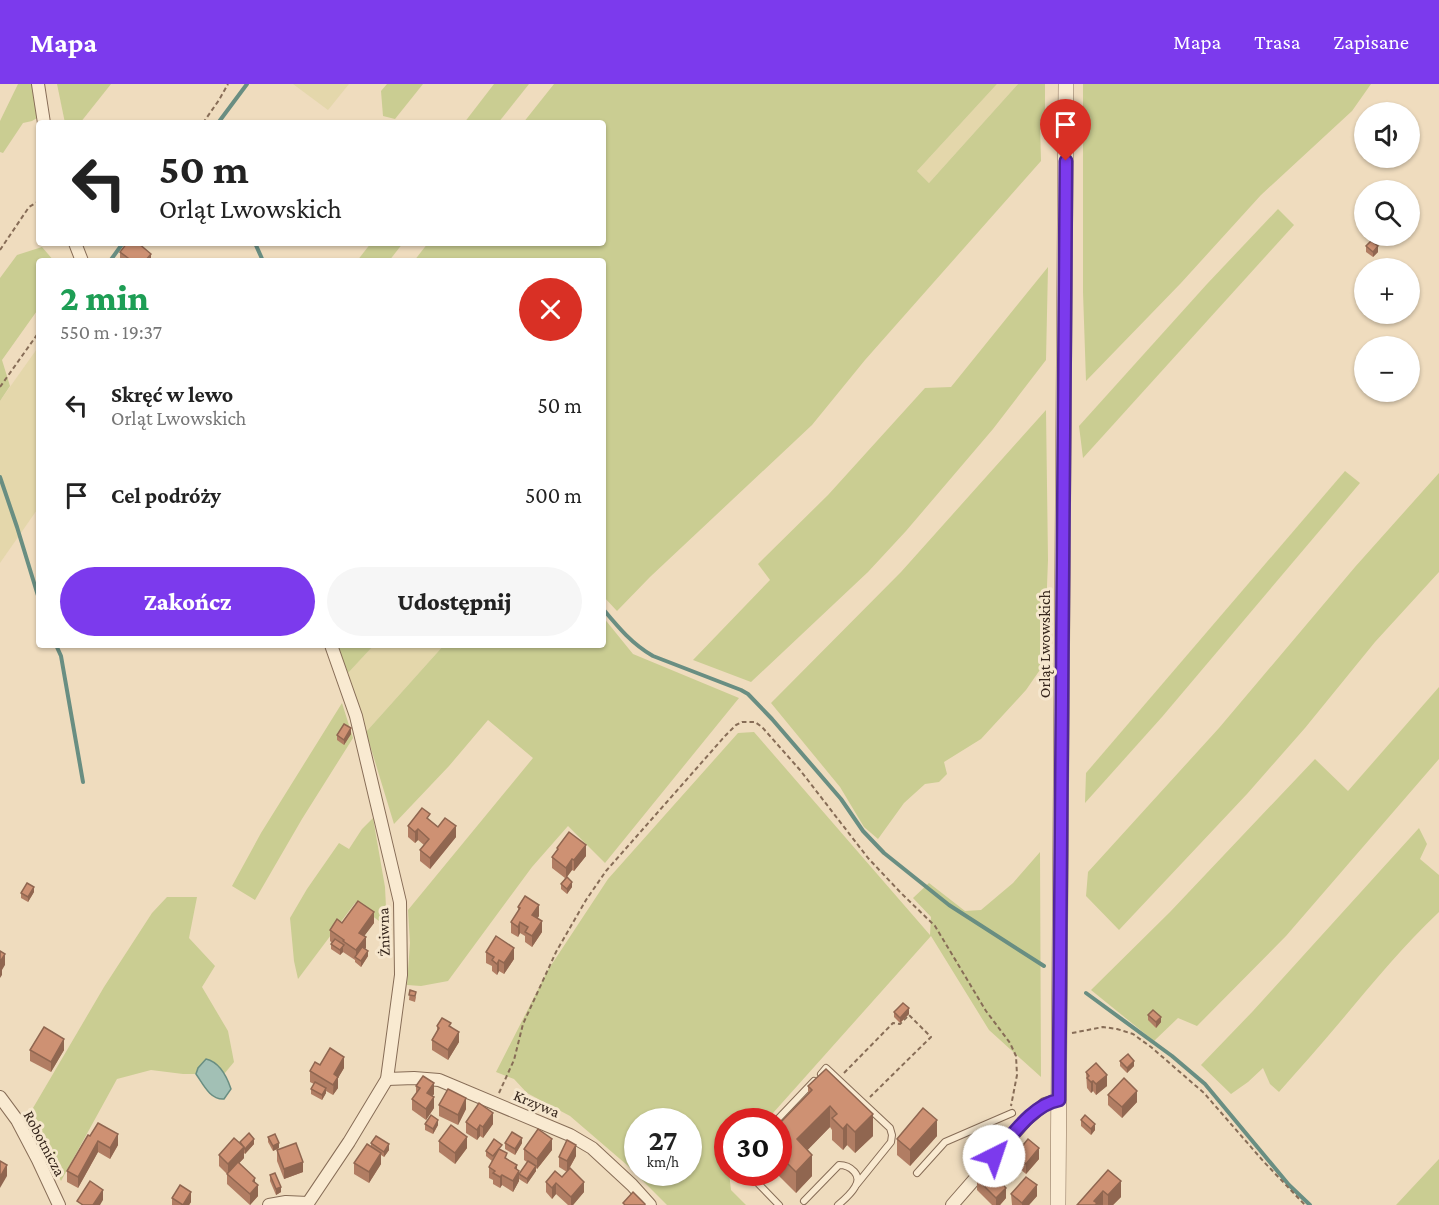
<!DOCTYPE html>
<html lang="pl">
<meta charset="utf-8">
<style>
body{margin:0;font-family:"Crimson Pro",serif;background:#f6f6f6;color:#222;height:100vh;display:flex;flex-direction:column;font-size:22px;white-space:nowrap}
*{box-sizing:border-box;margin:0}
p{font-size:20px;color:#767676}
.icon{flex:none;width:33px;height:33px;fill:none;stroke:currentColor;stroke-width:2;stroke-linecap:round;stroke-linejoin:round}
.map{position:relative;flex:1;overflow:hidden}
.details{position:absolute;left:36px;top:174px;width:570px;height:390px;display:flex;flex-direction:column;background:#fff;border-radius:6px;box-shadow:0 2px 4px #0004}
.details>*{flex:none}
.top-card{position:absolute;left:36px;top:36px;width:570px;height:126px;border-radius:6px;box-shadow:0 2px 4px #0004;background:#fff;color:#222;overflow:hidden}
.fabs{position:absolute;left:1354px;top:18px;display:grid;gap:12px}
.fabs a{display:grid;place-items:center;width:66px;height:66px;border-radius:50%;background:#fff;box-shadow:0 2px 4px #0004;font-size:30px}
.speed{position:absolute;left:624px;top:1024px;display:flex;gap:12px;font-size:30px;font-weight:700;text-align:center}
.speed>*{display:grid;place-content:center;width:78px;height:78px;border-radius:50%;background:#fff;box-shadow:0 2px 4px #0004;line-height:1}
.speed small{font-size:15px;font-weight:400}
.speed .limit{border:9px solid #d22;background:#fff;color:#111}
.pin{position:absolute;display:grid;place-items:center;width:51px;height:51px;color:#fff;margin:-62px -26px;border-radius:50% 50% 50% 0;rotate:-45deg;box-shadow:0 0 6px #0007}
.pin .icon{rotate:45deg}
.me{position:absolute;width:66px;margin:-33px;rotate:41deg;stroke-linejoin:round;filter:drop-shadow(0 0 4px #0008)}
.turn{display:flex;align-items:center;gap:21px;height:126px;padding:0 24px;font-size:27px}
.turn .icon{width:78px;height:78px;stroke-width:2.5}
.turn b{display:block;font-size:42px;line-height:51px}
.round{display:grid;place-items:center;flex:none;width:63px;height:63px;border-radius:32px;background:#f6f6f6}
.overview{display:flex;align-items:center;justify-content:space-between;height:102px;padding:0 24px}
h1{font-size:36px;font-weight:800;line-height:45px;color:#1e9e55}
.cta{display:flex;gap:12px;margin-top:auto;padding:12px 24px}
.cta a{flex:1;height:69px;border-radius:36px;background:#7c3aed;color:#fff;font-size:24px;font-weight:800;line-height:69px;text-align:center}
.cta a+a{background:#f6f6f6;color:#222}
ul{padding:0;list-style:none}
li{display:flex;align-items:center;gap:18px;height:90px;padding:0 24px}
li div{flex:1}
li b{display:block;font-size:22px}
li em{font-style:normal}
header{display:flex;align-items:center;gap:36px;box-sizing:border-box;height:84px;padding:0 30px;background:#7c3aed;color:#fff}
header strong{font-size:28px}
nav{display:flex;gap:33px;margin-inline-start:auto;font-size:21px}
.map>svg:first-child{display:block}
.farmland{fill:#e4d7ab}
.green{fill:#cacd92;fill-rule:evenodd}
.water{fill:#a2c0b5;stroke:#698e82;stroke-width:1.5}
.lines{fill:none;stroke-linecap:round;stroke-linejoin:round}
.stream{stroke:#698e82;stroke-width:4}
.service-casing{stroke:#876d57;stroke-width:8}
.minor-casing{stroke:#876d57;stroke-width:14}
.tertiary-casing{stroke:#876d57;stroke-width:16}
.path{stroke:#876d57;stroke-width:2;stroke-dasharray:4.5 3;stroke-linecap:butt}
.service{stroke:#f9ead1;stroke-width:6}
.minor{stroke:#f9ead1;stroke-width:12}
.tertiary{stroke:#f9ead1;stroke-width:15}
.wall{fill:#b17d63}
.shaded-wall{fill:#906650}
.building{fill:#ce9173;stroke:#906650;stroke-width:1.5}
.route-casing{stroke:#51269a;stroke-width:15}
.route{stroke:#7c3aed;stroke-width:10}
.labels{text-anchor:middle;stroke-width:6;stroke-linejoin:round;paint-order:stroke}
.street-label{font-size:16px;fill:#36261c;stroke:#f6e7ce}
</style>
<header>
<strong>Mapa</strong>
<nav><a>Mapa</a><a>Trasa</a><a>Zapisane</a></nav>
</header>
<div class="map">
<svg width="1439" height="1121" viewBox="0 0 1439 1121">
<rect width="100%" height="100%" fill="#efdcbe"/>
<g class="farmland">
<polygon points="293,0 349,0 328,26"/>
<polygon points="997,0 1018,0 929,99 917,87"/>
<polygon points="39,262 39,423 0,479 0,317"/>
<polygon points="374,561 444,561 366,648 348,589"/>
</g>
<g class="green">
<polygon points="18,0 35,0 39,33 32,37 23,39 3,69 0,68 0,37"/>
<polygon points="57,0 111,0 80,39 65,39"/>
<polygon points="387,0 423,0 395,35 383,32 381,7"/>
<polygon points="494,0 529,0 498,39 464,39"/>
<polygon points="554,0 997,0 917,87 929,99 1018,0 1045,0 1045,31 1040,38 1041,77 865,276 812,341 650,493 617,527 603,512 603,177 414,177 428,159 603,159 603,39 523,39"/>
<polygon points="1083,0 1371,0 1352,27 1261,111 1181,199 1086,297 1083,208"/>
<polygon points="1278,125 1294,141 1083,374 1079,342 1207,200"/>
<polygon points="371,159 403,159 389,177 357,177"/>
<polygon points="42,163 54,177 39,177 39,224 2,276 10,302 0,317 0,194 17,171"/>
<polygon points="1048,183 1046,276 993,345 906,447 868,488 751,598 693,576 770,496 758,480 828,411 925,304 951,303"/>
<polygon points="1046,326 1048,476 1044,580 1026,606 981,655 944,678 947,690 939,698 925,700 904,719 878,755 864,743 840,703 771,619 901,488"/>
<polygon points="1345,387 1360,399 1162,633 1085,719 1086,689"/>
<polygon points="1439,389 1439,488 1375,558 1305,644 1247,710 1119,846 1086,812 1088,788 1219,644 1355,483"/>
<polygon points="603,533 633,570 739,614 605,779 568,742 532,783 448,897 421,902 407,901 410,859 408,826 533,674 488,636 449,682 394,740 366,648 444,561 603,561"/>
<polygon points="337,561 374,561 348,589"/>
<polygon points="1439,603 1439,675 1286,852 1197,942 1178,934 1154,957 1091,906 1170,828 1315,675 1348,707"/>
<polygon points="342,619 353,654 302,735 255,816 232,802 261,749"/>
<path d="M754 648 930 851 931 833 913 814 929 799 965 827 981 826 1013 799 1040 768 1041 993 989 946 931 852 765 1038H728V1089H729L731 1106 746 1121H667L627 1081 570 1032 527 1009 514 995 496 988 548 886 608 795 738 649ZM638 1038H688V1089H638Z"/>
<polygon points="373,734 385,803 387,843 355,819 298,895 294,877 290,834 307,805 339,759 349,765 362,745"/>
<path d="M1419 744 1427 760 1420 775 1439 791V828C1403 862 1372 900 1340 938 1320 962 1299 985 1279 1008L1270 1000 1263 984 1248 998 1231 1010 1201 981 1253 927Z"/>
<polygon points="167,813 197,813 189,854 215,882 202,903 228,947 234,978 224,990 214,978 206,975 198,984 196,990 183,990 151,986 117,995 61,1097 34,1043 33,1024 104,903 152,829"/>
<polygon points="1439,1075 1439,1121 1396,1121"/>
</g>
<path class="water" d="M206 975C219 978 227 993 231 1005L224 1015C210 1016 203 1000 196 990L198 984Z"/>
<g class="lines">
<g class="stream">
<polyline points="218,39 247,0"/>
<polyline points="255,159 263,177"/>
<polyline points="110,177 123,159"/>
<polyline points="0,393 17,443 39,515"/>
<path d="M603 525C618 543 632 560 653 572L741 606 748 610 772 635 841 715 863 747 884 769 949 821 1044 882"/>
<polyline points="56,561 61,572 83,698"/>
<polyline points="1086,909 1172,972 1205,1000 1289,1101 1310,1121"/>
</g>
<g class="service-casing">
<g id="service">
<polyline points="821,990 826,984 890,1044 892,1051 891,1058 857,1100"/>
<polyline points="775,1038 814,997"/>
<polyline points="748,1089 779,1121"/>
<polyline points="917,1089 945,1058 1012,1029"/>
<path d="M804 1117 839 1081C850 1081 863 1091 855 1103 851 1110 844 1116 838 1121"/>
</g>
</g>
<g class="minor-casing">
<g id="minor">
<polyline points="38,0 44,39"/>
<polyline points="75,159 82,177"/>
<polyline points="387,995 414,994 439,996 570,1051 592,1064 632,1101 650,1121"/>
<polyline points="0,1013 17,1036 38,1076 59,1121"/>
<polyline points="308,1119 349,1058 387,995 401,891 400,818 356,632 331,561"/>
<polyline points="269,1121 286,1118 308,1119"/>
<polyline points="952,1121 1027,1035 1045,1020 1059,1016"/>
</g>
</g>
<g class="tertiary-casing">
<polyline id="tertiary" points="1058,1121 1066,0"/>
</g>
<g class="path">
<polyline points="203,39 219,16 228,0"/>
<polyline points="0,166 29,123 39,117"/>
<polyline points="0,303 39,248"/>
<polyline points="1072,949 1103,943 1117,945 1133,950 1151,963 1204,1009 1264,1078 1305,1121"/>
<polyline points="844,989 893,939 900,940 909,931 931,953 870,1013"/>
<polyline points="499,1009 514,976 523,940 556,868 586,816 606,787 725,652 736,641 742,638 755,638 762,643 800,686 868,774 901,809 935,842 986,927 1010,959 1016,972 1017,991 1011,1022"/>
</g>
<use href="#service" class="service"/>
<use href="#minor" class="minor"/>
<use href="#tertiary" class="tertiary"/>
</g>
<g class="wall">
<polygon points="1366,162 1378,168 1373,173 1366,168"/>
<polygon points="120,168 151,177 120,177"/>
<polygon points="351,650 344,661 337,656 337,651"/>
<polygon points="430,736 438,743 456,753 430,785 420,777 420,766 424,761 418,756 415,759 408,753 408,742"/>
<polygon points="557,764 586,772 574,787 572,786 567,793 572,803 567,810 561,805 561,800 565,794 552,784 552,773 557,767"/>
<polygon points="34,808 28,818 21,814 21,809"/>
<polygon points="518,823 539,832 537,834 542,848 532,863 525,858 525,852 520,849 518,853 511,849 511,838 518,829"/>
<polygon points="342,839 374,839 364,852 365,865 368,872 361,883 355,878 355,876 343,868 340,871 331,865 331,860 332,859 330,857 330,846"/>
<polygon points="486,868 514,875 504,890 499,887 497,891 492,887 492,882 486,879"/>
<polygon points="410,906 416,913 415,918 409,916"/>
<polygon points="894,928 909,930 900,939 894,933"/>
<polygon points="1148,931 1161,938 1156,944 1148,936"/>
<polygon points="437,942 451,942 459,958 448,976 432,966 432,956 437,948"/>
<polygon points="30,966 64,966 51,988 30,977"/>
<polygon points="1120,977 1134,982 1127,989 1120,982"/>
<polygon points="320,981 344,984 338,994 338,1004 333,1011 326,1007 326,1009 322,1016 311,1010 311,1005 314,1000 310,998 310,987"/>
<polygon points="1086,988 1107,1002 1096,1011 1093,1007 1091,1009 1087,1004"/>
<polygon points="416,1002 434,1010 432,1012 434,1024 426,1036 412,1026 412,1015 416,1010"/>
<polygon points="808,1002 873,1052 855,1069 847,1061 843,1066 832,1056 832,1046 830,1043 807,1066 812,1092 796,1109 776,1089 778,1089 778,1041 808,1010"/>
<polygon points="1108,1011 1137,1018 1122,1034 1108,1021"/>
<polygon points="439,1021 466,1025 458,1041 439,1032"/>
<polygon points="1081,1036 1095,1046 1091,1051 1081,1042"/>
<polygon points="466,1038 493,1040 483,1054 480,1052 477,1056 466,1049"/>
<polygon points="425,1040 438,1041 433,1050 425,1046"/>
<polygon points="88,1051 118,1061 110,1075 98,1068 78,1104 67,1098 67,1087"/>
<polygon points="937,1052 910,1082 897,1071 897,1055"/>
<polygon points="268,1053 279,1064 273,1067 268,1058"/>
<polygon points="439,1057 467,1064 455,1080 439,1068"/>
<polygon points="240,1058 254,1060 245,1070 244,1069 244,1074 239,1079 255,1099 258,1112 250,1121 227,1100 227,1090 219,1082 219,1071"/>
<polygon points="371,1059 389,1066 384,1073 381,1071 381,1080 369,1099 354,1090 354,1079 371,1063"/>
<polygon points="505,1059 522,1059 515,1071 505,1065"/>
<polygon points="524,1065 552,1066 537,1085 536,1084 536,1087 527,1100 519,1095 519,1090 527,1078 524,1076"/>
<polygon points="277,1066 303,1088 284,1095 277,1077"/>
<polygon points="502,1066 507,1075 517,1086 519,1097 513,1108 502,1101 500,1104 493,1100 493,1096 489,1094 489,1083 492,1077 486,1072 486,1067"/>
<polygon points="1015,1071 1039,1075 1026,1090 1015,1081"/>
<polygon points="576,1072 568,1087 584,1108 573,1121 568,1121 556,1110 552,1115 546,1108 546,1098 562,1093 567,1088 559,1083 559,1073"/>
<polygon points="1108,1086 1121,1113 1113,1121 1077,1121"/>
<polygon points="270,1091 281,1108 276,1111 270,1097"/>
<polygon points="977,1095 1006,1114 1000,1121 992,1121 977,1106"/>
<polygon points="1011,1110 1037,1112 1029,1121 1012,1121"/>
<polygon points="172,1114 191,1118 189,1121 172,1121"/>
</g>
<g class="shaded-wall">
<polygon points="1378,162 1378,168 1373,173 1373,168"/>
<polygon points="151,170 151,177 145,177"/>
<polygon points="351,644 351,650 344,661 344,656"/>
<polygon points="456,742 456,753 430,785 430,774"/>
<polygon points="418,745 418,756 415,759 415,748"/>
<polygon points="586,761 586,772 574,787 574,776"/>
<polygon points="572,775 572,786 566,794 566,784"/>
<polygon points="572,798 572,803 567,810 567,805"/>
<polygon points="34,803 34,808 28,818 28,813"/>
<polygon points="539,821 539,832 532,842 532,831"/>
<polygon points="374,828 374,839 359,859 359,849"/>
<polygon points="542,837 542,848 532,863 532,852"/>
<polygon points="520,838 520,849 518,853 518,843"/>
<polygon points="366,853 366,864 358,875 356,874 356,866"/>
<polygon points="343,862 343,868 340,871 340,866"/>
<polygon points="514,864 514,875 504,890 504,879"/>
<polygon points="368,867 368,872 361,883 361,877"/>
<polygon points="5,870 5,881 2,886 2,891 0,894 0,878"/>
<polygon points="499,876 499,887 497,891 497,880"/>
<polygon points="909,924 909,930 900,939 900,934"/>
<polygon points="1161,933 1161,938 1156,944 1156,938"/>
<polygon points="459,948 459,958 448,976 448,966"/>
<polygon points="64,955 64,966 51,988 51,978"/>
<polygon points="344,973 344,984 338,994 338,1004 333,1011 334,990"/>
<polygon points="1134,977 1134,982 1127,989 1127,984"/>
<polygon points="1107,991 1107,1002 1096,1011 1096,1000"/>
<polygon points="1093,997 1093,1007 1091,1009 1091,998"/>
<polygon points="434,999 434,1010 427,1019 427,1009"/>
<polygon points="326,1004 326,1009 322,1016 322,1011"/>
<polygon points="1137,1007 1137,1018 1122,1034 1122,1023"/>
<polygon points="434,1013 434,1024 426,1036 426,1025"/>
<polygon points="466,1014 466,1025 458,1041 458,1031"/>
<polygon points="830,1022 830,1043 797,1077 797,1055"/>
<polygon points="493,1029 493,1040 483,1054 483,1043"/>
<polygon points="873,1030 873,1052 855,1069 855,1048"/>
<polygon points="438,1036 438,1041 433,1050 433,1045"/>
<polygon points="937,1036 937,1052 910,1082 910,1066"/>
<polygon points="847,1040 847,1061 843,1066 843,1045"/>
<polygon points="1095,1040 1095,1046 1091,1051 1091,1045"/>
<polygon points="480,1041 480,1052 477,1056 477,1046"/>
<polygon points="118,1050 118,1061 110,1075 110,1064"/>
<polygon points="467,1053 467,1064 455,1080 455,1069"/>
<polygon points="522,1054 522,1059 515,1071 515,1065"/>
<polygon points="254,1055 254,1060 245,1070 245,1065"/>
<polygon points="552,1055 552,1066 537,1085 537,1075"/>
<polygon points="98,1057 98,1068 78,1104 78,1093"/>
<polygon points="279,1059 279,1064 273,1067 273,1062"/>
<polygon points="389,1060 389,1066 384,1073 384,1068"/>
<polygon points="576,1061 576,1072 567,1088 567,1077"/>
<polygon points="244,1063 244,1074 228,1091 228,1080"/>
<polygon points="1039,1064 1039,1075 1026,1090 1026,1080"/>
<polygon points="381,1069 381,1080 369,1099 369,1088"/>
<polygon points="812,1071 812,1092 796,1109 796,1088"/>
<polygon points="303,1078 303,1088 284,1095 284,1085"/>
<polygon points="7,1081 7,1092 0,1104 0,1093"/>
<polygon points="517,1081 517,1090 519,1087 519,1097 513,1108 513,1097 515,1084"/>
<polygon points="536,1082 536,1087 527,1100 527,1095"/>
<polygon points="502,1091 502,1101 500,1104 500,1093"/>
<polygon points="255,1094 255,1104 258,1101 258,1112 250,1121 250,1110 253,1097"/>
<polygon points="1121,1097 1121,1113 1113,1121 1108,1121 1108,1111"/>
<polygon points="584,1098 584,1108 573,1121 571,1121 571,1113"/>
<polygon points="556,1099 556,1110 552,1115 552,1104"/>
<polygon points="1037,1101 1037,1112 1029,1121 1022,1121 1022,1119"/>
<polygon points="281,1103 281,1108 276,1111 276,1105"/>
<polygon points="1006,1104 1006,1114 1000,1121 996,1121 996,1114"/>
<polygon points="103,1106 103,1116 100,1121 93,1121"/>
<polygon points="1103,1107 1103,1121 1094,1121 1094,1117"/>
<polygon points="191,1108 191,1118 189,1121 183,1121"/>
</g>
<g class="building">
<polygon points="1371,157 1378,162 1373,168 1366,162"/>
<polygon points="127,159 138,159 151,170 145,177 132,177 120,168"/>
<polygon points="344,640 351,644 344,656 337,651"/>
<polygon points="422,724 430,730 427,734 438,743 445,734 456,742 430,774 420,766 429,755 418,745 415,748 408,742"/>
<polygon points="569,748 586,761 574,776 572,775 566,784 552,773 558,765 557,764"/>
<polygon points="567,793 572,798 567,805 561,800"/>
<polygon points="27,799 34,803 28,813 21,809"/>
<polygon points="525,812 539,821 532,831 542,837 532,852 525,848 528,843 520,838 518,843 511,838 520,824 518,823"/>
<polygon points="358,817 374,828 359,849 366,853 356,866 343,857 344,856 330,846 337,835 342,839"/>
<polygon points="496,852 514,864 504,879 499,876 497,880 492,876 494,873 486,868"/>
<polygon points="335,855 344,861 340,866 331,860"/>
<polygon points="362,863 368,867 361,877 355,873"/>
<polygon points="0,867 5,870 0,878"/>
<polygon points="410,906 416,908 415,912 409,911"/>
<polygon points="903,919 909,924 900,934 894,928"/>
<polygon points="1153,926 1161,933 1156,938 1148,931"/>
<polygon points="442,934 451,939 449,942 459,948 448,966 432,956 439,944 437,942"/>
<polygon points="44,943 64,955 51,978 30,966"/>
<polygon points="330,964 344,973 334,990 338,993 333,1001 310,987 315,978 320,981"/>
<polygon points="1128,970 1134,977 1127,984 1120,977"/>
<polygon points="1096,979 1107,991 1096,1000 1093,997 1091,998 1087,994 1089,992 1086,988"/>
<polygon points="826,985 873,1030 855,1048 847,1040 843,1045 832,1034 837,1030 830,1022 797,1055 812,1071 796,1088 778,1070 778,1041 812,1006 808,1002"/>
<polygon points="423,992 434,999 427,1009 434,1013 426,1025 412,1015 420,1004 416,1002"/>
<polygon points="1124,994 1137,1007 1122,1023 1108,1011"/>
<polygon points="315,998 326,1004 322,1011 311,1005"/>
<polygon points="448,1005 466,1014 458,1031 439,1021"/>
<polygon points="479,1019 493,1029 483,1043 480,1041 477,1046 466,1038"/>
<polygon points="923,1024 937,1036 910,1066 897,1055"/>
<polygon points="431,1031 438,1036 433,1045 425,1040"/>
<polygon points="1085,1031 1095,1040 1091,1045 1081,1036"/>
<polygon points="98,1039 118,1050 110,1064 98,1057 78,1093 67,1087 88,1051 90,1052"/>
<polygon points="451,1041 467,1053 455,1069 439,1057"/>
<polygon points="538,1045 552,1055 537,1075 524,1065"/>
<polygon points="512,1048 522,1054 515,1065 505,1059"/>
<polygon points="249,1049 254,1055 245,1065 240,1058"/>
<polygon points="275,1050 279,1059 273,1062 268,1053"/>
<polygon points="376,1052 389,1060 384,1068 371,1059"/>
<polygon points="234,1054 244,1063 228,1080 219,1071"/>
<polygon points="494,1055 502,1061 493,1072 486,1067"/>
<polygon points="1028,1055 1039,1064 1026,1080 1015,1071"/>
<polygon points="567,1056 576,1061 567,1077 559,1073"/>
<polygon points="296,1059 303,1078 284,1085 277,1066"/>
<polygon points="367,1060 381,1069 369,1088 354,1079"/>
<polygon points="499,1065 507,1069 505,1074 517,1081 515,1084 519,1087 513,1097 502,1091 500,1093 493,1089 495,1087 489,1083"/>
<polygon points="0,1077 7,1081 0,1093"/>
<polygon points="528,1077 536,1082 527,1095 519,1090"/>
<polygon points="238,1078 255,1094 253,1097 258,1101 250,1110 227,1090"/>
<polygon points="570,1084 584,1098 571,1113 556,1099 552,1104 546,1098 555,1087 562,1093"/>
<polygon points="987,1085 1006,1104 996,1114 977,1095"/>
<polygon points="1108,1086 1121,1097 1108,1111 1103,1107 1094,1117 1097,1119 1095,1121 1077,1121"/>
<polygon points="275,1089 281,1103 276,1105 270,1091"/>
<polygon points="1026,1093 1037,1101 1022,1119 1011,1110"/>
<polygon points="90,1097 103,1106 93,1121 83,1121 77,1117"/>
<polygon points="180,1101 191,1108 183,1121 172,1114"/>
<polygon points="633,1108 645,1120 645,1121 625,1121 623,1119"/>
</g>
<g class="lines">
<g class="route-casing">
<path id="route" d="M994 1072C1012 1052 1032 1021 1059 1016L1066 77"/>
</g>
<use href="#route" class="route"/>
</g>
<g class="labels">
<g class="street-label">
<text transform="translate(1044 560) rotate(-90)" y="6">Orląt Lwowskich</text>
<text transform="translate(383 848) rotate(-92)" y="6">Żniwna</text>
<text transform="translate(537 1019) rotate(23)" y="6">Krzywa</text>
<text transform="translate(45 1059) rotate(62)" y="6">Robotnicza</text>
</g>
</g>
</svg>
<div class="fabs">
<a><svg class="icon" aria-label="sound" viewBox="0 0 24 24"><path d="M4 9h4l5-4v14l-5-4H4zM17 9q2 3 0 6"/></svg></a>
<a><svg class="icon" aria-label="search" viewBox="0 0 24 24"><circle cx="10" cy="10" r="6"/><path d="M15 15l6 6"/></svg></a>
<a>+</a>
<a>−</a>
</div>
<div class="speed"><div>27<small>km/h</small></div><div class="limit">30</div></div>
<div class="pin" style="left:1066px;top:77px;background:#d93025"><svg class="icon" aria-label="arrive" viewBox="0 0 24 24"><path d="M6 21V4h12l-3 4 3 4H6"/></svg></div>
<svg class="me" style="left:994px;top:1072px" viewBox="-20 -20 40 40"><circle r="19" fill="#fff"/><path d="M0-13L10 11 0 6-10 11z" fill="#7c3aed"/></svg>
<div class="top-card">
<div class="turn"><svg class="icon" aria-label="left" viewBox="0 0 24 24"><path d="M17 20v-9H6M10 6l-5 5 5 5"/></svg><div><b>50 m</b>Orląt Lwowskich</div></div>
</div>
<section class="details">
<div class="overview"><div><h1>2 min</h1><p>550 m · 19:37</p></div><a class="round" style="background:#d93025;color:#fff"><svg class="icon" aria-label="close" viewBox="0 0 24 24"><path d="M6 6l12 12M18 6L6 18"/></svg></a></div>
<ul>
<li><svg class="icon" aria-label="left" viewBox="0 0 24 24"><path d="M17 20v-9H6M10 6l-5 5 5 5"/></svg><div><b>Skręć w lewo</b><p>Orląt Lwowskich</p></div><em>50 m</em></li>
<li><svg class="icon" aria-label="arrive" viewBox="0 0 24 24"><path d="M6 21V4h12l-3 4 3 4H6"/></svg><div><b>Cel podróży</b></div><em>500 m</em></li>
</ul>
<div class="cta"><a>Zakończ</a><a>Udostępnij</a></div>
</section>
</div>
